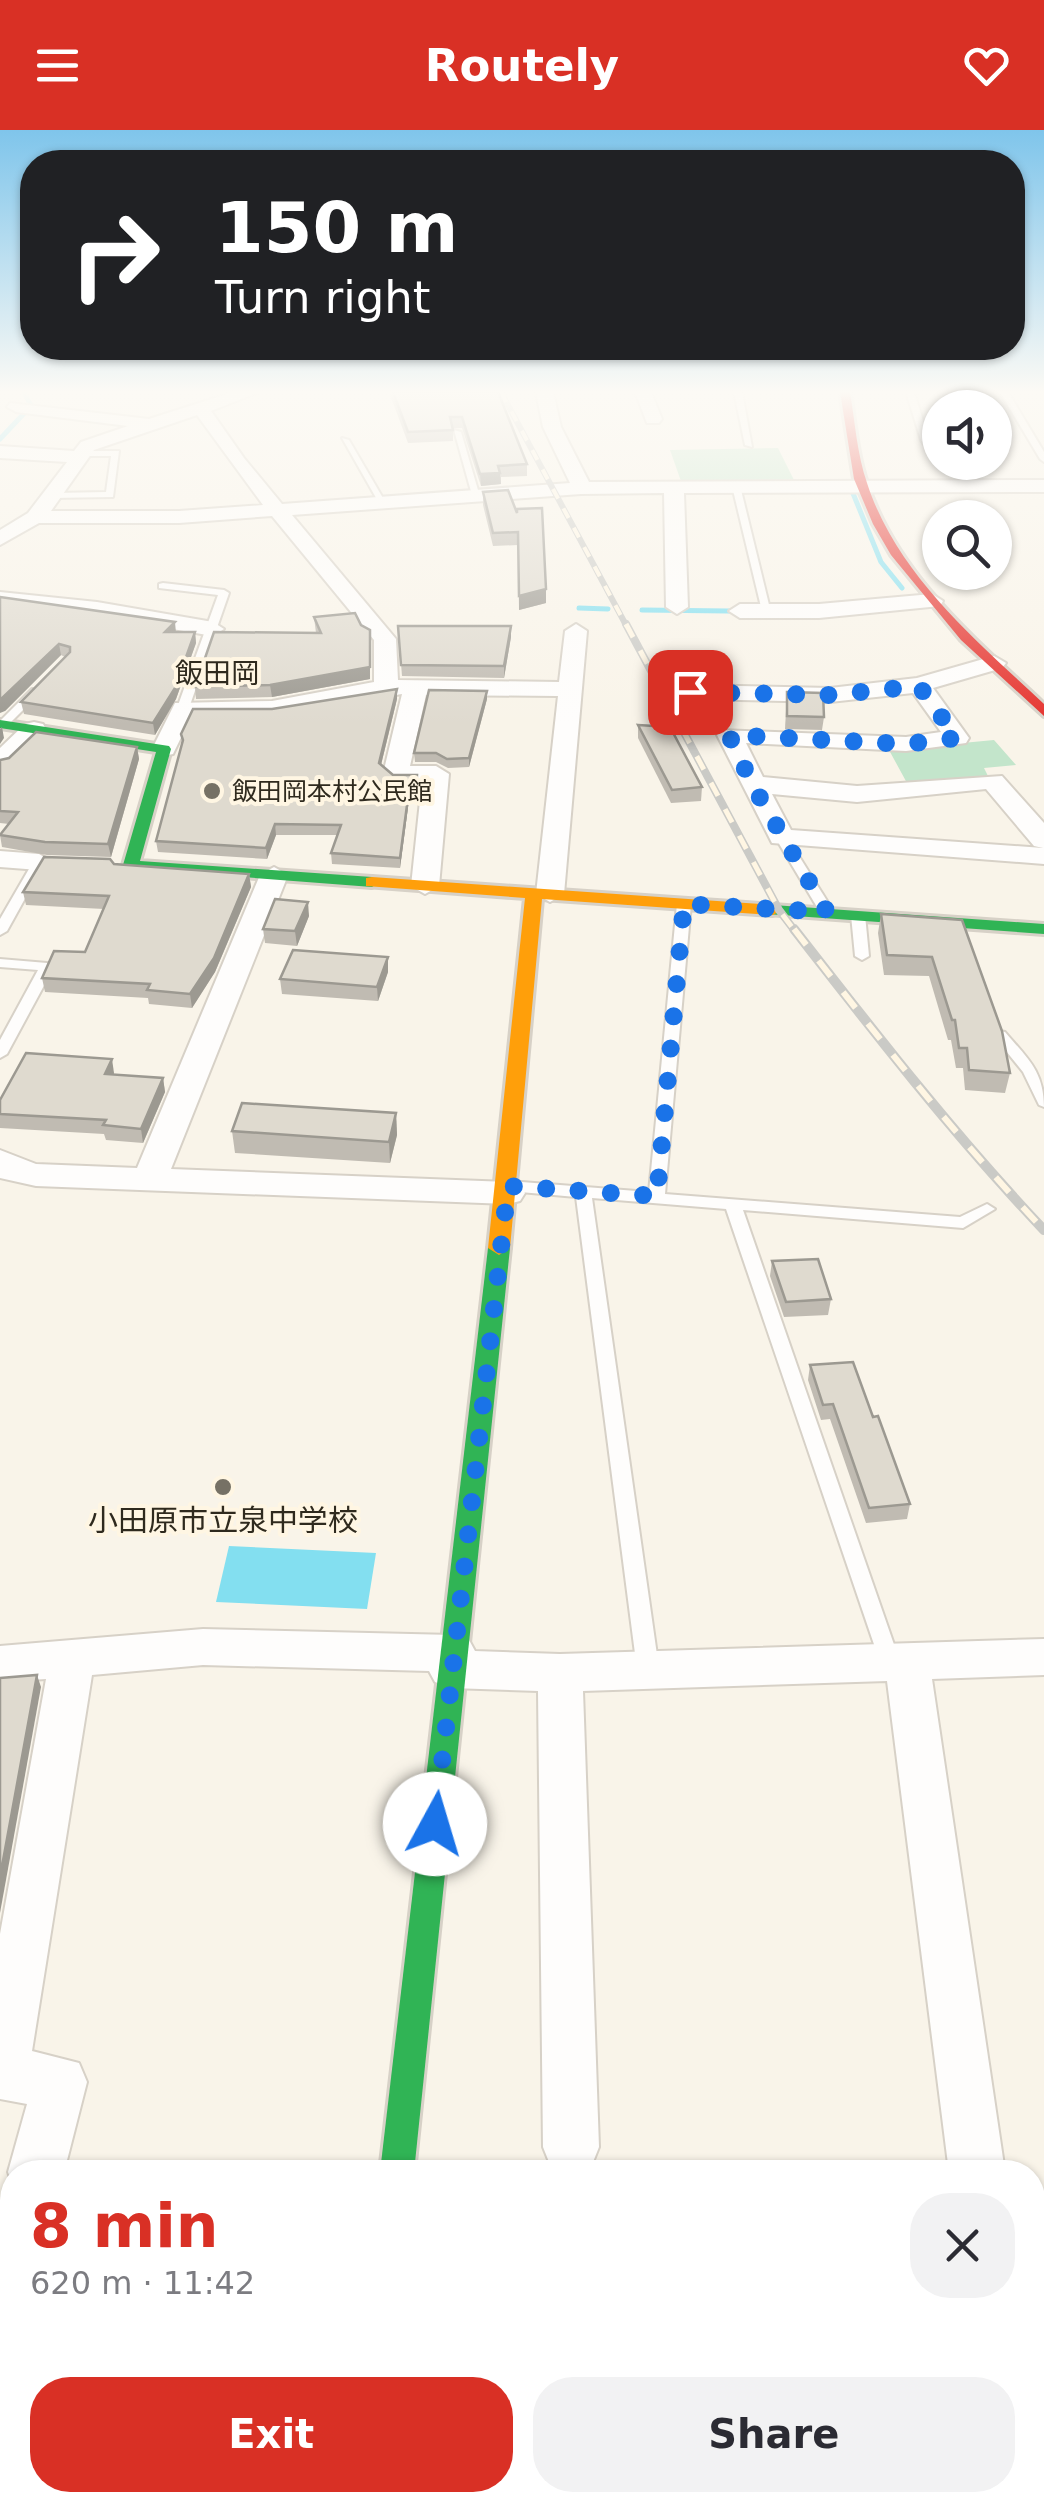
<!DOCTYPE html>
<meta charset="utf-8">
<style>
body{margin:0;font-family:"DejaVu Sans","Noto Sans JP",sans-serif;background:#f2f2f3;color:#2b2b33;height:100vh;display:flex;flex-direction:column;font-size:38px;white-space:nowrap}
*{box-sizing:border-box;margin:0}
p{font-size:32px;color:#7c7c81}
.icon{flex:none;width:55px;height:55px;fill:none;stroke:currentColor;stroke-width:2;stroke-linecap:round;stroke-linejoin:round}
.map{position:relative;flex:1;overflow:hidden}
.details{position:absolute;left:0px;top:2030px;width:1045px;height:352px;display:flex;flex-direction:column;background:#fff;border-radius:40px 40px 0 0;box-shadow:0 2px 8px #0004}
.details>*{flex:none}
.hud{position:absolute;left:20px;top:20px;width:1005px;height:210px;border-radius:40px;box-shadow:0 2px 8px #0004;background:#202124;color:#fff;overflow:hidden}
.tools{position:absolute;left:922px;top:260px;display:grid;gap:20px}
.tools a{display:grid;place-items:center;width:90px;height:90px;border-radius:50%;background:#fff;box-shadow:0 2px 8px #0004;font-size:50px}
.pin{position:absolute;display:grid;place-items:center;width:85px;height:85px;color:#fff;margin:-42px;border-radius:20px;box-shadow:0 5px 15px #0006}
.me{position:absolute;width:110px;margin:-55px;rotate:6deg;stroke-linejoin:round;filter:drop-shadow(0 0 8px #0008)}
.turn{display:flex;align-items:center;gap:35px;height:210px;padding:0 30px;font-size:45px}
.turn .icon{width:130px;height:130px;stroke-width:2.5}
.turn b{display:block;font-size:70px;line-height:85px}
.round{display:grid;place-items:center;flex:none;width:105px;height:105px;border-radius:40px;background:#f2f2f3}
.headline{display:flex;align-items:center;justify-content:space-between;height:170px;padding:0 30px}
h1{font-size:60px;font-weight:800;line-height:75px;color:#d93025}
.button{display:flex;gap:20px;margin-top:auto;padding:20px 30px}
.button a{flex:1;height:115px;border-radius:40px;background:#d93025;color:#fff;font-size:40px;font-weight:800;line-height:115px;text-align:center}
.button a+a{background:#f2f2f3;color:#2b2b33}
header{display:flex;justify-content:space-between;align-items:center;height:130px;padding:0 30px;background:#d93025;color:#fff;font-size:45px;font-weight:800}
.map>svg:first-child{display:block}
.green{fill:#c3e5cb}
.water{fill:#83dff0}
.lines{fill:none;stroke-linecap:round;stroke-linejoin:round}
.stream{stroke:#83dff0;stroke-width:5}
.lane-casing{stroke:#d7d1c7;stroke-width:4}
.street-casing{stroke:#d7d1c7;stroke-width:4}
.fast-casing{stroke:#d7d1c7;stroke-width:6}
.slow-casing{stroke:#d7d1c7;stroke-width:6}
.jam-casing{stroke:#d7d1c7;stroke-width:6}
.lane{fill:#fefdfc;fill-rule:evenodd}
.street{fill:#fefdfc;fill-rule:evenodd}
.fast{fill:#30b455;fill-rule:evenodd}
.slow{fill:#ff9f0a;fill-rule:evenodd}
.jam{fill:#e5322d;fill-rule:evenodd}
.rail-far2-casing{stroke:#cacac6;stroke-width:6}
.rail-far1-casing{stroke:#cacac6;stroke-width:8}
.rail-casing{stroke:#cacac6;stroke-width:10}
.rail-far2{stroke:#fff6e3;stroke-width:4;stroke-dasharray:11;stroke-linecap:butt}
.rail-far1{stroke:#fff6e3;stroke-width:5;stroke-dasharray:15;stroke-linecap:butt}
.rail{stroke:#fff6e3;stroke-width:6;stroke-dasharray:20;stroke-linecap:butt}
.wall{fill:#c0bbb2}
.shaded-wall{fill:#9c9991}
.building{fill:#dfdacf;stroke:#9c9991;stroke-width:2.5}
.route{stroke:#1a73e8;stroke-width:18;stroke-dasharray:0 32.4}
.poi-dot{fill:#767165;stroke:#fff6e3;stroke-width:4}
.labels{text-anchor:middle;stroke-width:8;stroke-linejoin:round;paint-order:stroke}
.far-poi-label{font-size:25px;fill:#2f2a1e;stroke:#fff6e3;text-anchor:start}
.far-neighbourhood-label{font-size:28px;fill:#2f2a1e;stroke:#fff6e3}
.poi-label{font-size:30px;fill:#2f2a1e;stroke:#fff6e3}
</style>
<header><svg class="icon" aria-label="menu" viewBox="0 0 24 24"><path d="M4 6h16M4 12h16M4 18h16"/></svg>Routely<svg class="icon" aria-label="heart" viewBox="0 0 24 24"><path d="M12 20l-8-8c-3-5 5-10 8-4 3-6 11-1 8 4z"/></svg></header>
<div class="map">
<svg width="1044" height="2381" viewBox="0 0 1044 2381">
<rect width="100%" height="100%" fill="#f9f4e9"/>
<g class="green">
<polygon points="778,318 795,352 682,354 670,320"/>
<polygon points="994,610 1016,635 984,638 988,646 907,653 889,620"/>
</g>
<polygon class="water" points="229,1416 376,1423 367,1479 216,1472"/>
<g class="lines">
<g class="stream">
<polyline points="0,309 31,276 24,262"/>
<polyline points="850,356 881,432 902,458"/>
<polyline points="579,478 608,479"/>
<polyline points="642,480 729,481"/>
</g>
<g class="lane-casing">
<g id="lane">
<polygon points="734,262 742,262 752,317 745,315"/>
<polygon points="906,262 914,262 929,310 940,325 940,332 943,333 937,333 921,310"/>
<polygon points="1000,262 1008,262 1044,322 1044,332 1040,329"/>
<polygon points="454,300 461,302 480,367 472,365"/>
<polygon points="342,308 349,310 387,375 379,373"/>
<polygon points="81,321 119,321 113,367 51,368 54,363 106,362 111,326 78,326"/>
<polygon points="737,357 741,360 771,483 762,481 733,360"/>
<polygon points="163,453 224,460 229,463 189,578 183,581 177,578 218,465 159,458 159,454"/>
<polygon points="32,559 42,561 7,596 0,597 0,591"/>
<polygon points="781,703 787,707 834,782 832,785 822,785 820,782 775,707"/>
<polygon points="39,728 57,733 51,737 43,736 7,801 0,805 0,789 33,732"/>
<polygon points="684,770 691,774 665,1064 960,1087 987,1074 995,1079 963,1098 743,1080 899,1529 896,1535 889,1538 882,1535 879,1529 726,1079 592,1068 659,1539 655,1545 648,1548 641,1545 637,1539 576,1067 509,1061 501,1056 509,1051 649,1062 677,774"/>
<polygon points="858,781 865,785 869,826 862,830 855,826 851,785"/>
<polygon points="0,829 47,833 54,837 7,924 0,928 0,910 38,840 0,837"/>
<path d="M1000 901 1005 902C1027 928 1044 941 1044 977L1039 975 1023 942 993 905Z"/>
</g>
</g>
<g class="street-casing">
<g id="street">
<path d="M233 262H259L211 281 244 328 282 374 570 353 543 297 536 262H553L561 297 589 352 1044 350V362L684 363 688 477 677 484 666 477 664 363 581 364 292 385 396 509 398 550 559 552 565 501 576 494 587 501 564 764 550 772 536 764 558 566 426 565 410 636H436L449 644 439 756 425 764 411 756 422 652H396L383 644 402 564 272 585H192L173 624 164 626 152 619 175 573 272 571 374 552V510L272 386 179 393H39L0 415V400L28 383 67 332 0 328V316L74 321 81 312 128 296 16 282 7 277 10 273 149 289ZM197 285 263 375 179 381H51L94 320Z"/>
<polygon points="635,262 651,262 662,289 659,293 647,293"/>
<polygon points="0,462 97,472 213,492 224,499 213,506 97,486 0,474"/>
<polygon points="932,464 943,471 940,476 819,488 740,488 729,481 740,474 819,474"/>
<path d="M994 526 1006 533 1002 538 933 558 969 608 966 613 906 621 746 613 763 647 857 656 1002 646 1044 693V734L772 713 717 605 720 600 906 607 941 602 913 563 830 572 691 569 679 562 691 555 830 558 917 548ZM986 659 1034 716 1043 718 791 700 772 664 857 672Z"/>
<polygon points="34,592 43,594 46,599 43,604 9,637 0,640 0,618 25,594"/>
<polygon points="0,721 39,724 53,732 39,740 0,737"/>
<polygon points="274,737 288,745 171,1039 508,1052 520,1055 525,1063 520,1071 508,1074 36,1056 0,1048 0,1020 36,1034 137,1038 260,745"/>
<polygon points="203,1499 453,1505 469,1510 475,1521 560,1524 1044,1509 1044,1545 932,1549 1005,2042 949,2042 887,1551 583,1561 599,2017 591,2037 577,2042 551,2037 543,2017 538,1561 451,1558 435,1552 429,1541 203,1535 92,1545 32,1921 79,1933 87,1952 64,2042 12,2042 12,2053 8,2042 27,1974 0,1969 0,1804 46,1549 0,1552 0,1516"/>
<polygon points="12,2067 12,2144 0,2149 0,2072"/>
<polygon points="0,2335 12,2340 12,2370 59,2370 64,2381 0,2381"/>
<polygon points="1032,2343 1044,2347 1044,2381 991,2381 990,2370 1032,2370"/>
<polygon points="300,2370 383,2370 378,2381 295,2381"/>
<polygon points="636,2370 755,2370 760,2381 641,2381"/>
</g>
</g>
<g class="fast-casing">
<g id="fast">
<polygon points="0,590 169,616 171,619 140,731 372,747 380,752 372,757 125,738 123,735 156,622 0,598"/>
<polygon points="773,775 1044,794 1044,804 767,784 767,776"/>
<polygon points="499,1111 510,1118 414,2042 380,2042 488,1118"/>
</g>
</g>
<g class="slow-casing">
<polygon id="slow" points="372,747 773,775 782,780 773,785 542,769 510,1118 499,1125 488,1118 525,768 366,756 366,748"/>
</g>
<g class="jam-casing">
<path id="jam" d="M840 262H850C855 292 857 324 867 353 897 445 976 510 1044 574V586L961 510 891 425 873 394 854 349Z"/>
</g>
<use href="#lane" class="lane"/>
<use href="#street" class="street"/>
<use href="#fast" class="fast"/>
<use href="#slow" class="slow"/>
<use href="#jam" class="jam"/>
<g class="rail-far2-casing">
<polyline id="rail-far2" points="501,262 627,497"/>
</g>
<g class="rail-far1-casing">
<polyline id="rail-far1" points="626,494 779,780 795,801"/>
</g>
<g class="rail-casing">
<path id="rail" d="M794 799C874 902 954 1005 1044 1100"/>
</g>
<use href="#rail-far2" class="rail-far2"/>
<use href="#rail-far1" class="rail-far1"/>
<use href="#rail" class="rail"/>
</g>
<g class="wall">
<polygon points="389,262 498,262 527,334 527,346 501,347 501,354 481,356 462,298 453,298 453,311 408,313"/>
<polygon points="483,362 517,383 546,473 519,480 518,415 493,416 483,375"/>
<polygon points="0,467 176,502 195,502 196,513 176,569 155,605 24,584 21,572 65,527 61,525 5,581"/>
<polygon points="314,487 370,549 272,567 196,569 195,557 316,503"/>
<polygon points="398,496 511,496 511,507 504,548 402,546"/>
<polygon points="787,562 824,587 822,600 785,599"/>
<polygon points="397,569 381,635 393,645 418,656 416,670 409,670 400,738 332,734 331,723 337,705 276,705 267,729 158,722 156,711 182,614 181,604 272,579"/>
<polygon points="487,569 469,637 448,638 436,632 415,632 414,623"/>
<polygon points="638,595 702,657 701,671 671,673 638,608"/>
<polygon points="137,617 139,629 111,727 47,725 2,717 0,705 9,694 0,693 0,630"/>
<polygon points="114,734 249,744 251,757 215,842 192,878 149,874 148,868 45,862 42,848 85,822 104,779 26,775 23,762"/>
<polygon points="881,784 962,790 1010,943 1005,963 965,960 963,938 956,938 951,910 948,910 929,846 884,845 878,803"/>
<polygon points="309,786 297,816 265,813 263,799"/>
<polygon points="388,827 388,842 378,871 282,864 280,849"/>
<polygon points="114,943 114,945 163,948 165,962 143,1013 106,1010 104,1004 0,998 0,970"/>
<polygon points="396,983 397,1005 390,1033 235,1023 232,1001"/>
<polygon points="772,1131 831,1169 828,1185 784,1187 770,1146"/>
<polygon points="810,1235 873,1287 910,1374 907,1389 866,1393 830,1289 821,1290 808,1250"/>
</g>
<g class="shaded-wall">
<polygon points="500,343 501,354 481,356 480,344"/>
<polygon points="546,459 546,473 519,480 519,466"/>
<polygon points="175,492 176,503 165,502"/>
<polygon points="511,496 511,507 504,548 504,536"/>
<polygon points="195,502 196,513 176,569 155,605 153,593"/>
<polygon points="370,511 370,549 272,567 270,555"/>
<polygon points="59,514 61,525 5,581 0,583 0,570"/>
<polygon points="397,559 397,569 379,643 379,633"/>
<polygon points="487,561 487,569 469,637 469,628"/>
<polygon points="2,597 4,608 0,614 0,599"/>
<polygon points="137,617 139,629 111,727 108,714"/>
<polygon points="409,660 409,670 400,738 400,728"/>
<polygon points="275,694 276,705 267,729 266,718"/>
<polygon points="249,744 251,757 215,842 192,878 190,864"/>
<polygon points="308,772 309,786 297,816 295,801"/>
<polygon points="388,827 388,842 378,871 377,857"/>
<polygon points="112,929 114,943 107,958 105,944"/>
<polygon points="163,948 165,962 143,1013 141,999"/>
<polygon points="396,983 397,1005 390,1033 389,1012"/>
<polygon points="37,1545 41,1557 0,1783 0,1747"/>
</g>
<g class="building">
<polygon points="393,262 498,262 527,334 498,336 500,343 480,344 462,287 450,287 453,300 408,302"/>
<polygon points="508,360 517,383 517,379 542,378 546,459 519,466 518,402 493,403 483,362"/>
<polygon points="0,467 175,492 165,502 195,502 175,558 153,593 21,572 70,522 70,517 59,514 0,570"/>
<polygon points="355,483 361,495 370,500 370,537 270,555 195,557 214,502 321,503 314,487"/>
<polygon points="398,496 511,496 504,536 401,535"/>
<polygon points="397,559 379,633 393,645 417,645 416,660 409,660 400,728 331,723 341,695 275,694 266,718 156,711 183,610 181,604 193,579 272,579"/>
<polygon points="429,560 487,561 469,628 447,629 436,623 414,623"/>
<polygon points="787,562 823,563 824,587 787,586"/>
<polygon points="638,595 670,597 702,657 672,660"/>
<polygon points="36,602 137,617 108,714 45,712 0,705 18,682 0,681 0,630 9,628"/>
<polygon points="44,727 110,729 114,734 249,744 214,828 190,864 147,860 150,854 42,848 54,821 85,822 109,766 23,762"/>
<polygon points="275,769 308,772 295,801 263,799"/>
<polygon points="881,784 962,790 1002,901 1010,943 969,940 967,918 959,918 955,890 952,890 932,827 887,825"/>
<polygon points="293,820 388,827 377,857 280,849"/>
<polygon points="26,923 112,929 105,944 163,948 141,999 103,995 106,990 0,984 0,970"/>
<polygon points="242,973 396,983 389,1012 232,1001"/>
<polygon points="818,1129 831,1169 786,1172 772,1131"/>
<polygon points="853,1232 873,1287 878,1286 910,1374 869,1378 833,1274 823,1275 810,1235"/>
<polygon points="37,1545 0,1747 0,1548"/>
<polygon points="470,2376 470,2381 440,2381"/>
<polygon points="598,2377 662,2378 662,2381 598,2381"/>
</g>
<linearGradient id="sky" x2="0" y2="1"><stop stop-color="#7fc5eb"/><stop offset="0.44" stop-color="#fcfaf5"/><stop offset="1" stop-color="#fcfaf5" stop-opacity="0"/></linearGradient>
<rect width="1044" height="595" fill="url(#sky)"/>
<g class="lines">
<polyline class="route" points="435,1694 508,1056 657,1066 684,774 827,782 752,654 729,605 906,614 957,608 919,556 830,565 690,562"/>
</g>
<g class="poi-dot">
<circle cx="212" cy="661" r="10"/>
<circle cx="223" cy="1357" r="10"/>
</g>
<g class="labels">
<g class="far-poi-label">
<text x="232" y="670">飯田岡本村公民館</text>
</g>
<g class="far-neighbourhood-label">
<text x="217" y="553">飯田岡</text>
</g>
<g class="poi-label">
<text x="223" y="1401">小田原市立泉中学校</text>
</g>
</g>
</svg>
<div class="tools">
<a><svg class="icon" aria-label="sound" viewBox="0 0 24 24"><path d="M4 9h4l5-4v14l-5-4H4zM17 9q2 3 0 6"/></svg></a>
<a><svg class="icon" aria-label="search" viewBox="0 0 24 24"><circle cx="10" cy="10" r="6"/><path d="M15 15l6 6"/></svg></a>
</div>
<div class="pin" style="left:690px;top:562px;background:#d93025"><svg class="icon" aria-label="arrive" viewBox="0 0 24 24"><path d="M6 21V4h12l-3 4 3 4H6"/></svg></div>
<svg class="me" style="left:435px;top:1694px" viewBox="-20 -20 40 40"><circle r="19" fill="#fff"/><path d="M0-13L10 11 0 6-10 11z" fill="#1a73e8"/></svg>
<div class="hud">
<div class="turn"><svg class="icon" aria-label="right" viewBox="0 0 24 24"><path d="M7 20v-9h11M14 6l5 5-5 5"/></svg><div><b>150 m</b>Turn right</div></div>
</div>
<section class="details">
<div class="headline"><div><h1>8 min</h1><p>620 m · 11:42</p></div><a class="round"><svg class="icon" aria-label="close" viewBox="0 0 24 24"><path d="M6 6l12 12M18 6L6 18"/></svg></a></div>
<div class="button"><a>Exit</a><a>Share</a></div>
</section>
</div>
